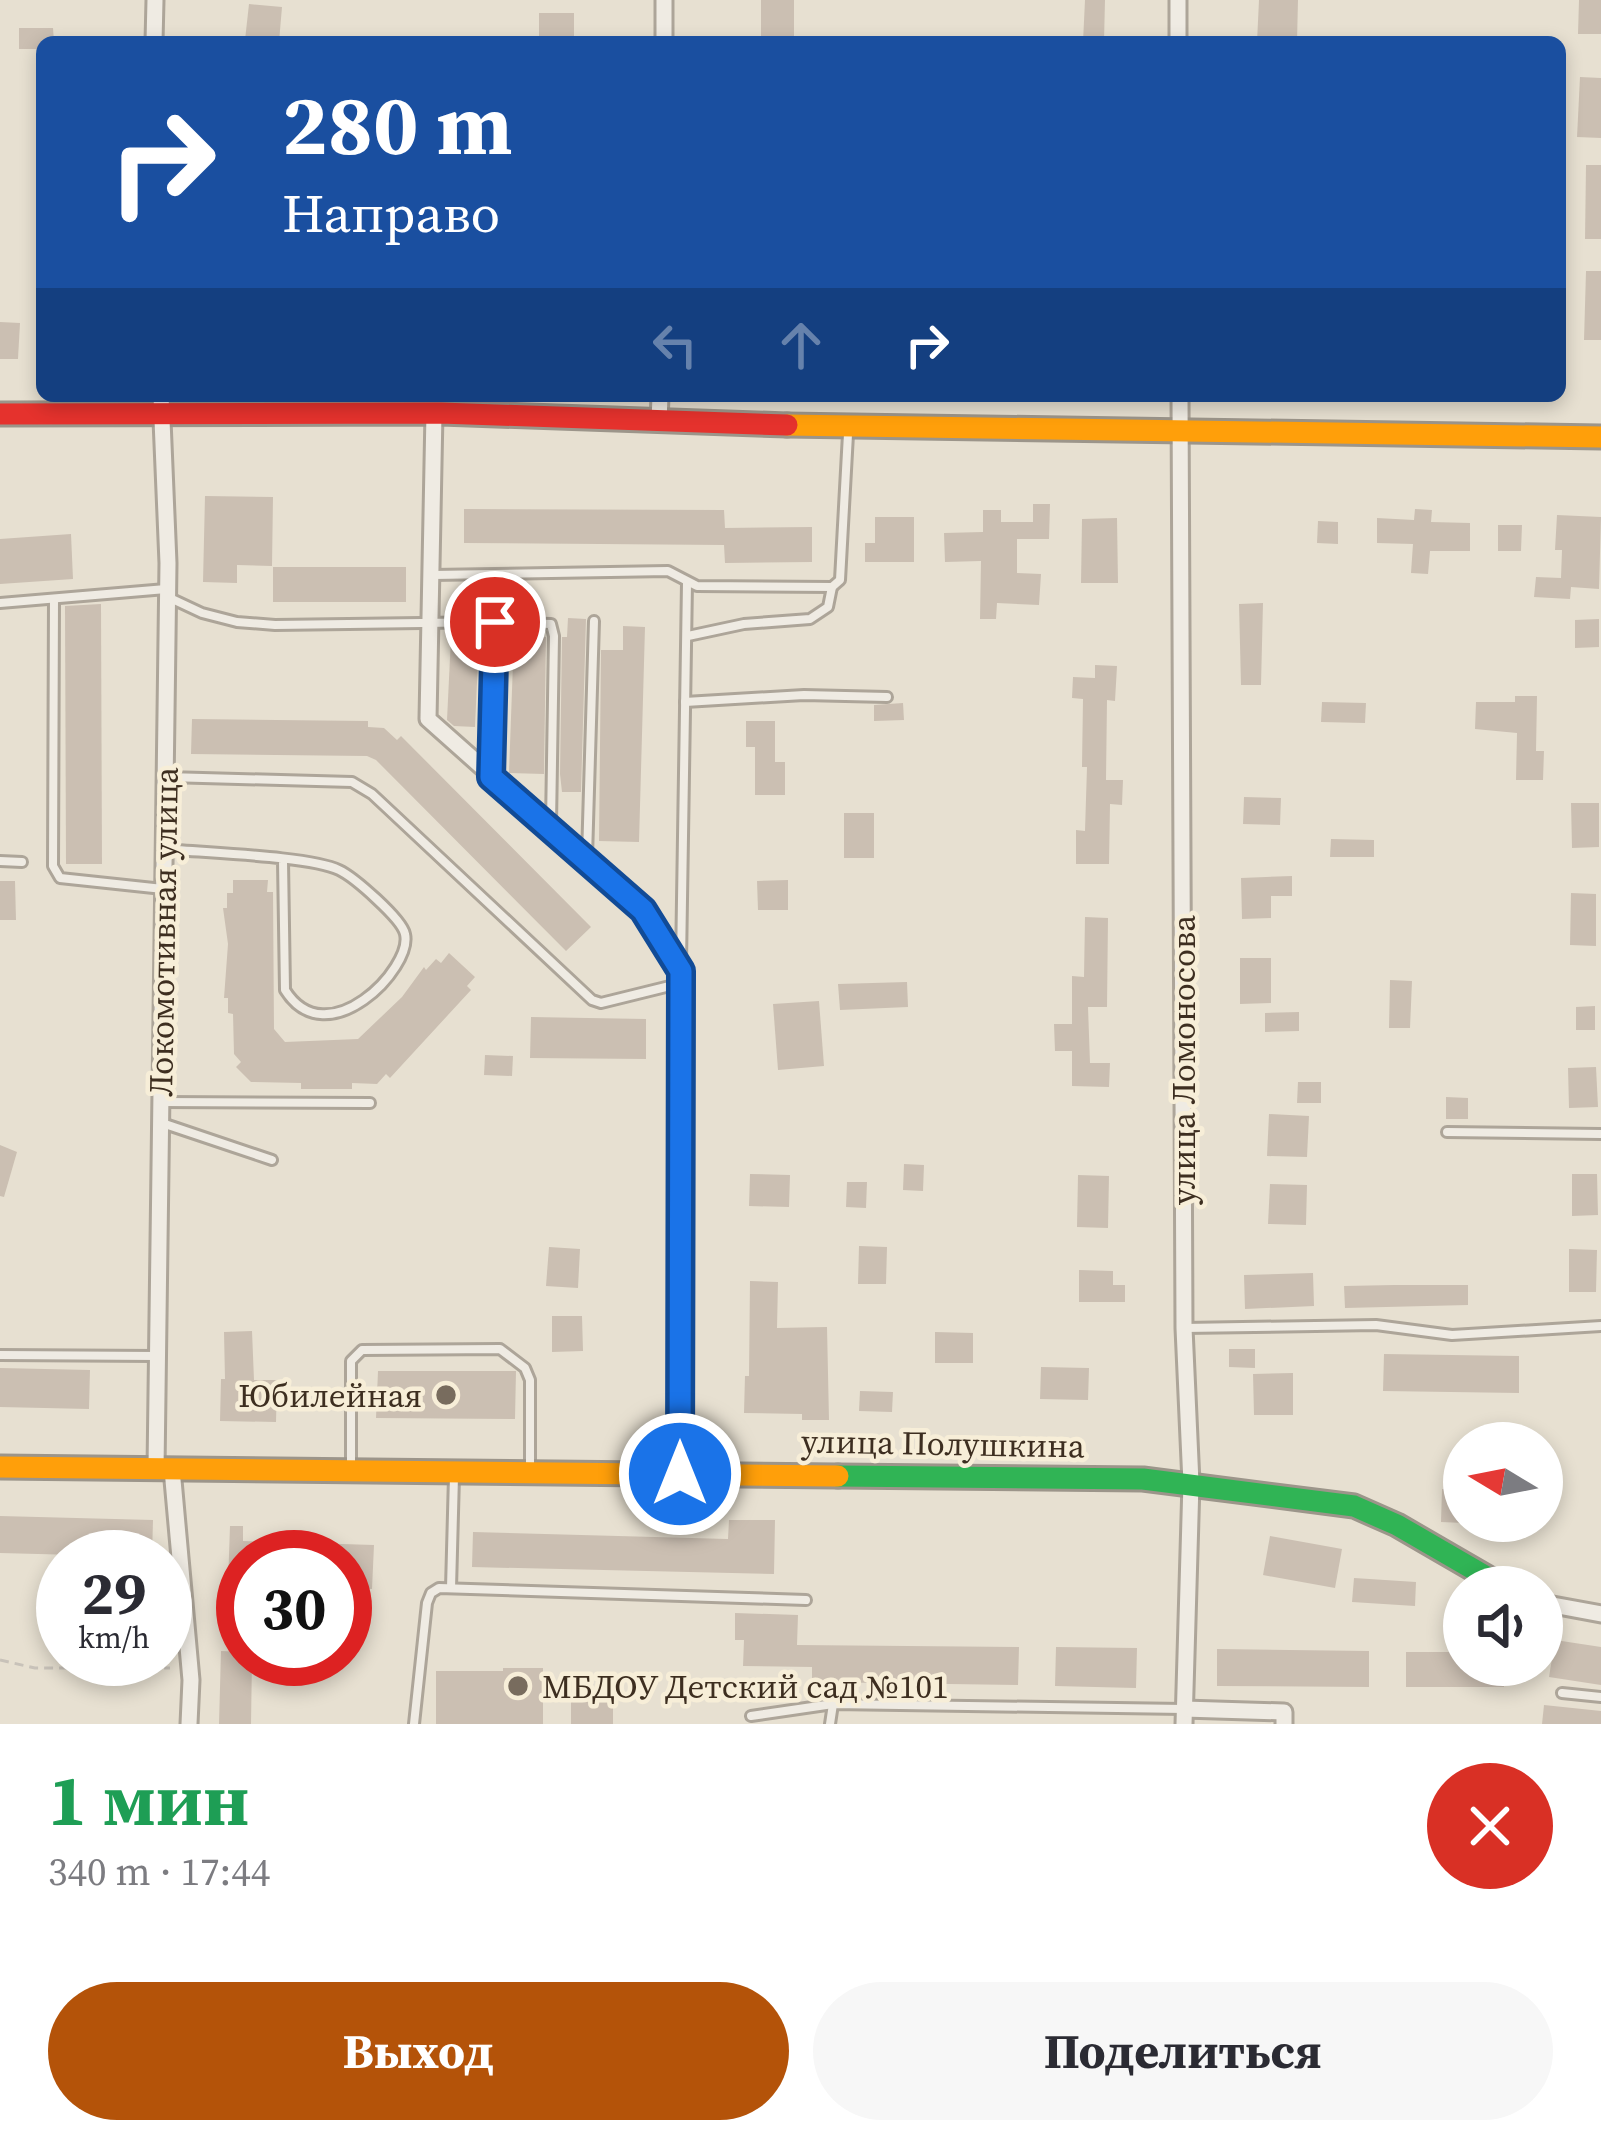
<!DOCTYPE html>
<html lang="ru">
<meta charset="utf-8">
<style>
body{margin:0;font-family:"Source Serif 4",serif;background:#f7f7f7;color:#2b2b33;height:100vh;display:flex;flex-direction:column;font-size:45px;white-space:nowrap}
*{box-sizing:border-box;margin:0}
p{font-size:39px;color:#7c7c81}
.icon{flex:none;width:66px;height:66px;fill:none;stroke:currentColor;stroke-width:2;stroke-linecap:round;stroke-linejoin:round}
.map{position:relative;height:1724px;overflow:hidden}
.panel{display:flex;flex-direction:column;background:#fff;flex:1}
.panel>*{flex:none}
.banner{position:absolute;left:36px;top:36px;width:1530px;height:366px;border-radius:18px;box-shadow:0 6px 18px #0003;background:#1a4fa0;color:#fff;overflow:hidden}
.needle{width:78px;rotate:280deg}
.controls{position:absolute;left:1443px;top:1422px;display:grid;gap:24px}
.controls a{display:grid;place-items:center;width:120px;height:120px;border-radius:50%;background:#fff;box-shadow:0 6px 18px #0003;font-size:60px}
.speed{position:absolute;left:36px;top:1530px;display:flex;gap:24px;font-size:60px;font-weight:700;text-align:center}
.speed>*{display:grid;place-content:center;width:156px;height:156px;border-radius:50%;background:#fff;box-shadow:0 6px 18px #0003;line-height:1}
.speed small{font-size:30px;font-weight:400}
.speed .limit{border:18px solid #d22;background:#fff;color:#111}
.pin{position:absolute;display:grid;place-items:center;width:102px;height:102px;color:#fff;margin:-51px;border:6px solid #fff;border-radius:50%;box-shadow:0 3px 12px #0007}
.me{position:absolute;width:132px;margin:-66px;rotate:0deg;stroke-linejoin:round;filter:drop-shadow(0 0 9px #0008)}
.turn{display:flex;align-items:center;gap:42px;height:252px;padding:0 48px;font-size:54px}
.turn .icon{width:156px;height:156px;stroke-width:2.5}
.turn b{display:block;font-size:84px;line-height:102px}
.lanes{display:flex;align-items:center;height:114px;padding:0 48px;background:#0003;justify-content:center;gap:60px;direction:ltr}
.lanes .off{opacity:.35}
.round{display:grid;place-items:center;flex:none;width:126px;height:126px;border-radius:63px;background:#f7f7f7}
.summary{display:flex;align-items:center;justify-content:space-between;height:204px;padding:0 48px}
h1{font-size:72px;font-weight:700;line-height:90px;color:#1e9e55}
.button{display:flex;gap:24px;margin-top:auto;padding:24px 48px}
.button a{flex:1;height:138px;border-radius:72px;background:#b45309;color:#fff;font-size:48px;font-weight:700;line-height:138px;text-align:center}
.button a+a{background:#f7f7f7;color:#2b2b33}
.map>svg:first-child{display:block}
.building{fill:#cbbfb2}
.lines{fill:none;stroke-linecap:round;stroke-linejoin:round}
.lane-casing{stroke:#ada599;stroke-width:14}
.street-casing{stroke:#ada599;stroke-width:21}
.fast-casing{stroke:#9c958a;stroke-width:27}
.slow-casing{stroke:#9c958a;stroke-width:27}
.jam-casing{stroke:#9c958a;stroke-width:27}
.path{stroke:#c8c2b9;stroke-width:3;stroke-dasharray:9 6;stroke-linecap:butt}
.lane{stroke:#efebe3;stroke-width:8}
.street{stroke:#efebe3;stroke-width:15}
.fast{stroke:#30b455;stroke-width:21}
.slow{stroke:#ff9f0a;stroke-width:21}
.jam{stroke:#e5322d;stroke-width:21}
.route-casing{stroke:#114b97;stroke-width:30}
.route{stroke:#1a73e8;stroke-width:21}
.poi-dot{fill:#786c5e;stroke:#f7eed8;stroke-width:4.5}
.labels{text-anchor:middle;stroke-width:9;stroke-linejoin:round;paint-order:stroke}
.street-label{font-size:33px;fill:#3d2e20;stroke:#f7eed8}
.poi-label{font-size:33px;fill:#3d2e20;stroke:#f7eed8;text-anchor:end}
</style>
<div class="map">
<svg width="1601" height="1724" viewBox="0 0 1601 1724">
<rect width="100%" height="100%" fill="#e7e0d1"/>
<g class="building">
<rect x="761" y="0" width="33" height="42"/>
<polygon points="1085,0 1105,0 1104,42 1083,42"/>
<polygon points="1259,0 1298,0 1297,42 1257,42"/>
<polygon points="1579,0 1601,0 1601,34 1578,34"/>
<polygon points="249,4 282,7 279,42 245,40"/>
<rect x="539" y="13" width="35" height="29"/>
<polygon points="19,28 53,28 54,42 42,42 42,49 19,49"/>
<polygon points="1580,77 1601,78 1601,138 1577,137"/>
<polygon points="1586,165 1601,165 1601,239 1585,239"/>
<polygon points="1586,271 1601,271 1601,340 1584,340"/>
<polygon points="0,322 20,323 18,359 0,359"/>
<polygon points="205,496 273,497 272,566 237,565 237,583 203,582"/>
<polygon points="1033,504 1050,504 1049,539 1017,539 1017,573 1041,574 1039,605 997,603 996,619 980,619 981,561 945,562 944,533 983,532 983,510 1001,510 1001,522 1033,522"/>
<polygon points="464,509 724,510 725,528 812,527 812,562 725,563 724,545 464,543"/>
<polygon points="1415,509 1432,510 1431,522 1470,523 1470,551 1430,551 1428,574 1411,573 1413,544 1377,543 1377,518 1414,520"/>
<polygon points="1557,515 1601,517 1599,589 1571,587 1570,599 1534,597 1536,577 1561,578 1562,550 1555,550"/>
<polygon points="875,517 914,517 914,562 865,562 865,543 875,543"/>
<polygon points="1117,518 1118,583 1081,583 1082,519"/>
<polygon points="1318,521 1338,522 1338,544 1317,543"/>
<polygon points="1498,525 1522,525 1521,551 1498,551"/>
<polygon points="71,534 73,579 0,584 0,539"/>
<rect x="273" y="567" width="133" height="35"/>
<polygon points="1263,603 1261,685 1241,685 1239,604"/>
<polygon points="101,604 102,864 66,864 65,606"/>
<polygon points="568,618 586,619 581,792 562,792 560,774 562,637 567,637"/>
<polygon points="1599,619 1599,647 1575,648 1575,620"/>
<polygon points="623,626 645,627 639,842 599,841 601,650 623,650"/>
<polygon points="514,635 546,637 544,774 509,773"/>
<polygon points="451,637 479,638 475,727 454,726 447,720"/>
<polygon points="1095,665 1117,666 1115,701 1107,700 1106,780 1123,780 1122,805 1110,804 1109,864 1076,864 1076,830 1085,831 1087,767 1082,767 1083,699 1072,698 1073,677 1095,678"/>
<polygon points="1515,696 1537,696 1536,751 1544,751 1543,780 1516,780 1517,733 1475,729 1476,702 1515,702"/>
<polygon points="1322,702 1366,703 1365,723 1321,722"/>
<polygon points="903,703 904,720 874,721 874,705"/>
<polygon points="192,719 368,721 368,727 384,728 397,740 401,736 591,927 566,951 376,760 367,756 191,754"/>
<polygon points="746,721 775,721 775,762 785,762 785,795 755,795 755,747 746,747"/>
<polygon points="1244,797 1281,798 1280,825 1243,824"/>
<polygon points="1571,803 1599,803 1599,847 1572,848"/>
<rect x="844" y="813" width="30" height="45"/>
<polygon points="1331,839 1374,840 1374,857 1330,857"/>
<polygon points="1292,876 1292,896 1271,896 1271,918 1242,919 1241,878"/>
<polygon points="233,880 268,880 267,892 273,892 274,1029 285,1042 358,1039 402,997 424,967 426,970 436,959 441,963 449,953 475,977 467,986 471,990 390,1078 386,1074 377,1084 352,1083 352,1089 301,1089 301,1083 251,1082 236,1067 241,1062 234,1054 233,1014 228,1013 228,998 224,998 228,944 223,908 227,908 227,893 233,893"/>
<polygon points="788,880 788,910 758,910 757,881"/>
<polygon points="0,881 15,881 16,920 0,920"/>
<polygon points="1571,893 1596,894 1596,946 1570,945"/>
<polygon points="1085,917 1108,918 1107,1007 1088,1007 1090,1063 1110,1063 1109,1087 1072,1086 1072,1051 1055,1051 1054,1024 1072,1024 1072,976 1084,977"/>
<polygon points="1240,958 1271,958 1271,1003 1240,1004"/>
<polygon points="1390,980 1412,981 1410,1028 1389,1028"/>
<polygon points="907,982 908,1007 840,1010 838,984"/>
<polygon points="819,1001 824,1066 778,1070 773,1004"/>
<polygon points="1595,1006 1595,1030 1576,1030 1576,1007"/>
<polygon points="1299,1012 1299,1031 1265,1032 1265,1013"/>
<polygon points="531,1017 646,1019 646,1059 530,1058"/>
<polygon points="485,1055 513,1056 512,1076 484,1075"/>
<polygon points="1596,1067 1598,1107 1569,1108 1568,1068"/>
<polygon points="1298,1082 1321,1082 1321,1103 1297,1103"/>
<polygon points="1446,1097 1468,1098 1468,1119 1446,1119"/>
<polygon points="1269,1114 1309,1116 1307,1157 1267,1156"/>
<polygon points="0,1145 17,1152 4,1197 0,1196"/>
<polygon points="904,1164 924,1165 923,1191 903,1190"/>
<polygon points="750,1174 790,1175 789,1207 749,1206"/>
<polygon points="1572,1174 1597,1174 1598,1215 1572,1216"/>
<polygon points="1078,1175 1109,1176 1108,1228 1077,1227"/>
<polygon points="847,1182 867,1182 866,1208 846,1207"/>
<polygon points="1270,1184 1307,1185 1306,1225 1268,1224"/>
<polygon points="859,1246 887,1247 886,1284 858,1284"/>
<polygon points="549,1247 580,1249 578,1288 546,1286"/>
<polygon points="1569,1249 1597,1250 1596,1292 1569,1292"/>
<polygon points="1079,1270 1113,1271 1113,1285 1125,1285 1125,1302 1079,1302"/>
<polygon points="1313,1273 1314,1306 1245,1309 1244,1275"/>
<polygon points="750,1281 778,1282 777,1328 827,1327 829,1420 802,1420 802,1414 744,1413 745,1376 749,1376"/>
<polygon points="1394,1285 1468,1285 1468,1305 1345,1308 1344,1286"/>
<polygon points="552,1316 582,1316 583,1351 552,1352"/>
<polygon points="252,1331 254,1380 277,1380 276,1422 220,1421 221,1379 225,1379 224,1332"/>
<polygon points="935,1332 973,1333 973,1363 935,1363"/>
<polygon points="1229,1349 1255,1349 1255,1368 1229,1367"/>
<polygon points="1384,1354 1519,1356 1519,1393 1383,1391"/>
<polygon points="1041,1367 1089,1368 1088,1400 1040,1399"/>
<polygon points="0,1368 90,1370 89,1409 0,1407"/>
<polygon points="378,1371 516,1371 515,1419 376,1418"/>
<polygon points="1293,1373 1293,1415 1254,1415 1253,1374"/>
<polygon points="860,1391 893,1392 892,1412 859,1411"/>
<polygon points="1442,1489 1464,1490 1464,1523 1441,1522"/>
<polygon points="0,1516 153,1520 152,1557 0,1553"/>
<polygon points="729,1520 775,1520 774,1574 472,1567 473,1532 728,1539"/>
<polygon points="230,1526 243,1526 243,1541 374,1545 372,1589 345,1588 345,1557 243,1557 243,1584 228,1584"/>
<polygon points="1270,1536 1342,1549 1335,1588 1263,1575"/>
<polygon points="1354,1578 1416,1582 1415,1606 1352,1602"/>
<polygon points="735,1613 798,1615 797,1645 1019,1647 1018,1685 812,1682 812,1667 743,1666 744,1640 735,1640"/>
<polygon points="1555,1640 1601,1647 1601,1685 1549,1677"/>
<polygon points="1056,1647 1137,1648 1136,1688 1055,1686"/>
<polygon points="1217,1649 1369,1651 1369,1687 1217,1686"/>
<polygon points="221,1651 243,1652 243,1659 252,1659 251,1724 219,1724"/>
<polygon points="1406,1652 1464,1652 1464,1665 1504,1665 1504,1687 1406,1687"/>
<polygon points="503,1668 543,1668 543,1724 436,1724 436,1671 503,1671"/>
<rect x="571" y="1701" width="42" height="23"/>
<polygon points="1544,1705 1601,1711 1601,1724 1542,1724"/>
</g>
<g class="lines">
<g class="lane-casing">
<g id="lane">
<polyline points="433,575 668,571 697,586 832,587 840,580 848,434"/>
<polyline points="170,598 202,613 237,622 275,625 495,622 491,775"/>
<polyline points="54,599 53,866 60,878 163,889"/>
<polyline points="0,603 166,589"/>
<polyline points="495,622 551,624 554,636 551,824"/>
<polyline points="688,636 744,624 810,619 828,607 832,587"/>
<polyline points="685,702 804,695 887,697"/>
<polyline points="167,777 352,782 372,794 592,1000 601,1003 682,983"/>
<path d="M166 849C204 853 310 856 339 870 354 877 402 919 405 934 413 968 327 1057 285 990L283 861"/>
<polyline points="587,857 594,621"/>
<polyline points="0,861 22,862"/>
<polyline points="681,963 687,583"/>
<polyline points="162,1102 370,1103"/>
<polyline points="162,1123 272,1160"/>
<polyline points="1447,1132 1601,1134"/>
<polyline points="1184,1328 1376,1325 1452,1335 1601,1326"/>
<polyline points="0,1355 156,1356"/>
<polyline points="351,1470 351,1361 362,1350 500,1349 525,1368 530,1380 530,1472"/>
<polyline points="451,1588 454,1476"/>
<polyline points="1562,1693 1601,1697"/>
<polyline points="751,1716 833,1704"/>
<polyline points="414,1724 427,1603 431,1593 439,1588 806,1600"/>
<polyline points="830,1724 833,1704 1184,1709"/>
</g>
</g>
<g class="street-casing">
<g id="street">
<polyline points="1178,0 1178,42"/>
<polyline points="154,42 155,0"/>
<polyline points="664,42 664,0"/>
<polyline points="1180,396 1184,1328 1191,1483 1184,1724"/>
<polyline points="434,413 428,719 643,910 681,971 681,1474"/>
<polyline points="659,422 660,396"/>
<polyline points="156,1469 168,563 161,396"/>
<polyline points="172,1469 191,1680 189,1724"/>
<polyline points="1542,1603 1601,1614"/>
<polyline points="1184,1709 1284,1712 1284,1724"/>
</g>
</g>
<g class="fast-casing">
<polyline id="fast" points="838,1476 1143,1479 1354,1506 1397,1525 1504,1587"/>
</g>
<g class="slow-casing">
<g id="slow">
<polyline points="787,425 1601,437"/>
<polyline points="0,1467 838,1476"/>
</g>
</g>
<g class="jam-casing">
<polyline id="jam" points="0,414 441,413 787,425"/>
</g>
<polyline class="path" points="0,1660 35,1668 170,1668"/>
<use href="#lane" class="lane"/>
<use href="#street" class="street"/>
<use href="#fast" class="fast"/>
<use href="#slow" class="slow"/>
<use href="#jam" class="jam"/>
</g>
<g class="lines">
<g class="route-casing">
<polyline id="route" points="495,622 491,777 643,910 681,971 680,1474"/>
</g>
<use href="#route" class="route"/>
</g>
<g class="poi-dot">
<circle cx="446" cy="1395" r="12"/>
<circle cx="518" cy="1686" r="12"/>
</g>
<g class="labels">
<g class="street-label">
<text transform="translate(163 932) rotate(-89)" y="12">Локомотивная улица</text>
<text transform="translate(1183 1060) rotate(-90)" y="12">улица Ломоносова</text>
<text transform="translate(943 1443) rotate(1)" y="12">улица Полушкина</text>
</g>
<g class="poi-label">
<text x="422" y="1407">Юбилейная</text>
<text x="542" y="1698" text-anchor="start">МБДОУ Детский сад №101</text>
</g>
</g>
</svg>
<div class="controls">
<a><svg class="needle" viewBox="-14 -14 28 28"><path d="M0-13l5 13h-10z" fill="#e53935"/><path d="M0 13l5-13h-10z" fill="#7c7c81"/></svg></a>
<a><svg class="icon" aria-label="sound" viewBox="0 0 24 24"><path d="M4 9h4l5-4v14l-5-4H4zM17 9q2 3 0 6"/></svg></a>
</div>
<div class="speed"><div>29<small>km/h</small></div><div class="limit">30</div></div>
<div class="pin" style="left:495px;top:622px;background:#d93025"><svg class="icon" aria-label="arrive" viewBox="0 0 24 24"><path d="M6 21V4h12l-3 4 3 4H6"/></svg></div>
<svg class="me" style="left:680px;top:1474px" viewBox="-20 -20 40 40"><circle r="17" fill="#1a73e8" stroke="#fff" stroke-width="3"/><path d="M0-11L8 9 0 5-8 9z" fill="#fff"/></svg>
<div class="banner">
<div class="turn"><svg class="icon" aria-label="right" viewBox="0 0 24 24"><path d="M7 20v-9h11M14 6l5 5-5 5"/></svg><div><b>280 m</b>Направо</div></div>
<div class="lanes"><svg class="icon off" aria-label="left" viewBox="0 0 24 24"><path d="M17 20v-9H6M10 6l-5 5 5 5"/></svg><svg class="icon off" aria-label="ahead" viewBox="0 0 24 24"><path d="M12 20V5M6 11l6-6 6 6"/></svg><svg class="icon" aria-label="right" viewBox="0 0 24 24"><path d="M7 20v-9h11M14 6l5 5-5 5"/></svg></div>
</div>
</div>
<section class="panel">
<div class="summary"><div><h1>1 мин</h1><p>340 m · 17:44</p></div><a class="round" style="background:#d93025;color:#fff"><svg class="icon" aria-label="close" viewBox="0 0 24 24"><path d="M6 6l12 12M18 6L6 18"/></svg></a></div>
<div class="button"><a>Выход</a><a>Поделиться</a></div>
</section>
